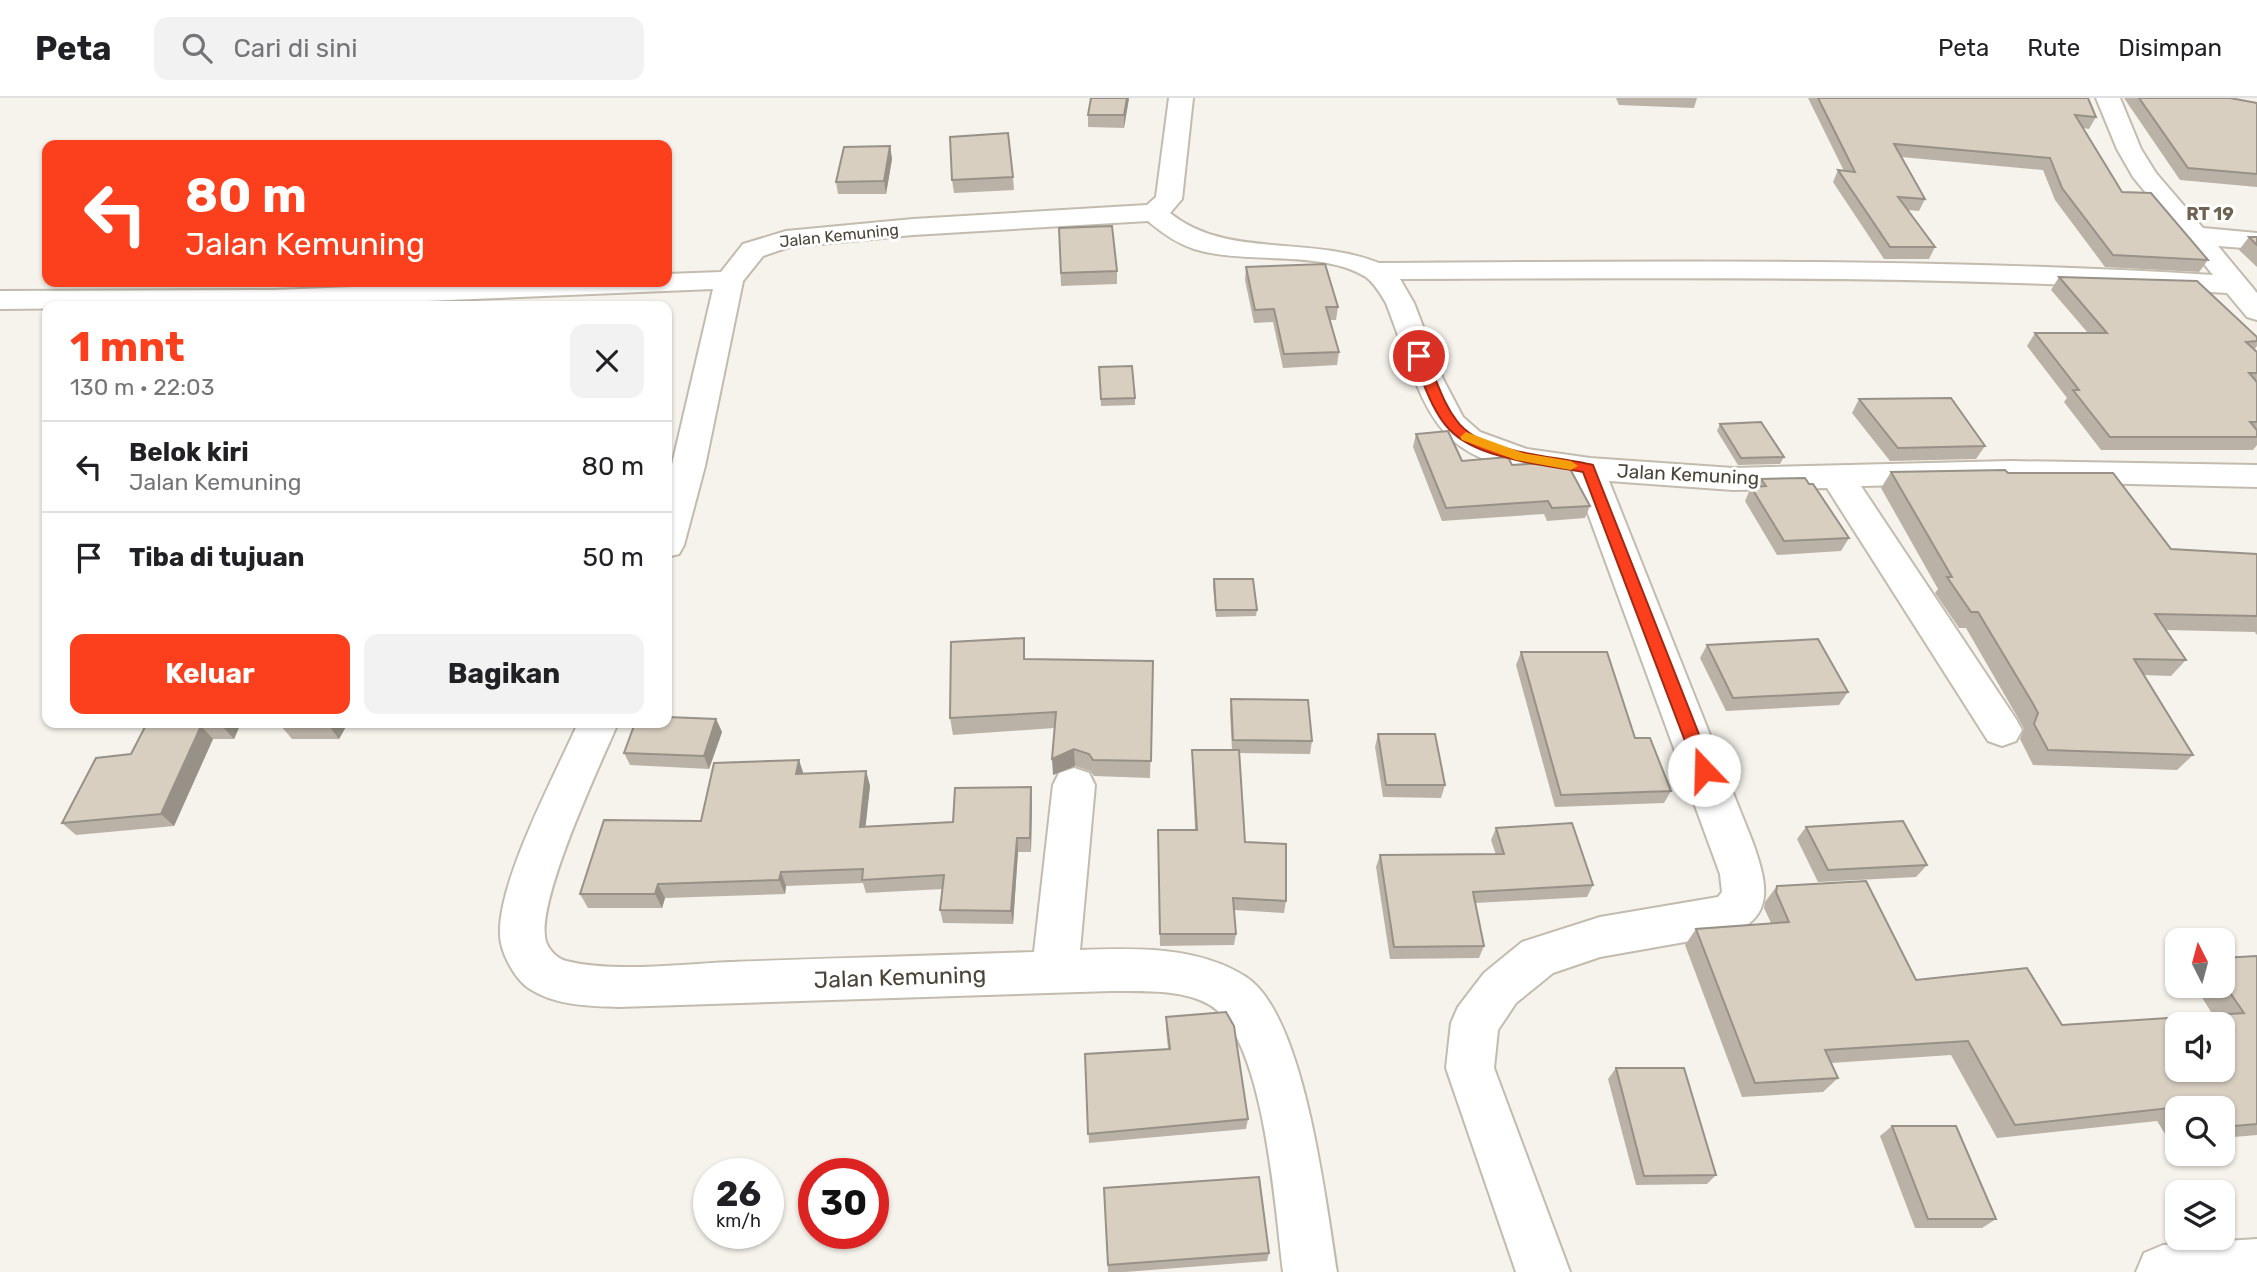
<!DOCTYPE html>
<html lang="id">
<meta charset="utf-8">
<style>
body{margin:0;font-family:Rubik,sans-serif;background:#f2f2f2;color:#202124;height:100vh;display:flex;flex-direction:column;font-size:26px;white-space:nowrap}
*{box-sizing:border-box;margin:0}
p{font-size:23px;color:#757577}
.icon{flex:none;width:38px;height:38px;fill:none;stroke:currentColor;stroke-width:2;stroke-linecap:round;stroke-linejoin:round}
.map{position:relative;flex:1;overflow:hidden}
.drawer{position:absolute;left:42px;top:203px;width:630px;height:427px;display:flex;flex-direction:column;background:#fff;border-radius:14px;box-shadow:0 2px 5px #0004}
.drawer>*{flex:none}
.hud{position:absolute;left:42px;top:42px;width:630px;height:147px;border-radius:14px;box-shadow:0 2px 5px #0004;background:#fc3f1d;color:#fff;overflow:hidden}
.needle{width:46px;rotate:354deg}
.tools{position:absolute;left:2165px;top:830px;display:grid;gap:14px}
.tools a{display:grid;place-items:center;width:70px;height:70px;border-radius:14px;background:#fff;box-shadow:0 2px 5px #0004;font-size:35px}
.speed{position:absolute;left:693px;top:1060px;display:flex;gap:14px;font-size:35px;font-weight:700;text-align:center}
.speed>*{display:grid;place-content:center;width:91px;height:91px;border-radius:50%;background:#fff;box-shadow:0 2px 5px #0004;line-height:1}
.speed small{font-size:18px;font-weight:400}
.speed .limit{border:10px solid #d22;background:#fff;color:#111}
.pin{position:absolute;display:grid;place-items:center;width:60px;height:60px;color:#fff;margin:-30px;border:4px solid #fff;border-radius:50%;box-shadow:0 2px 7px #0007}
.me{position:absolute;width:77px;margin:-38px;rotate:339deg;stroke-linejoin:round;filter:drop-shadow(0 0 5px #0008)}
.turn{display:flex;align-items:center;gap:24px;height:147px;padding:0 28px;font-size:32px}
.turn .icon{width:91px;height:91px;stroke-width:2.5}
.turn b{display:block;font-size:49px;line-height:60px}
.round{display:grid;place-items:center;flex:none;width:74px;height:74px;border-radius:14px;background:#f2f2f2}
.head{display:flex;align-items:center;justify-content:space-between;height:119px;padding:0 28px}
h1{font-size:42px;font-weight:700;line-height:52px;color:#fc3f1d}
.cta{display:flex;gap:14px;margin-top:auto;padding:14px 28px}
.cta a{flex:1;height:80px;border-radius:14px;background:#fc3f1d;color:#fff;font-size:28px;font-weight:700;line-height:80px;text-align:center}
.cta a+a{background:#f2f2f2;color:#202124}
ul{padding:0;list-style:none}
li{display:flex;align-items:center;gap:21px;height:91px;padding:0 28px;border-top:2px solid #e0e0e0}
li div{flex:1}
li b{display:block;font-size:26px}
li em{font-style:normal}
header{display:flex;align-items:center;gap:42px;box-sizing:border-box;height:98px;padding:0 35px;background:#fff;border-bottom:2px solid #e0e0e0}
header strong{font-size:33px}
nav{display:flex;gap:38px;margin-inline-start:auto;font-size:24px}
.search{width:490px;height:63px;background:#f2f2f2;display:flex;align-items:center;gap:18px;box-sizing:border-box;padding:0 24px;border-radius:14px;color:#757577;font-size:26px}
.map>svg:first-child{display:block}
.lines{fill:none;stroke-linecap:round;stroke-linejoin:round}
.minor-casing{stroke:#c2bbae;stroke-width:4}
.minor{fill:#fff;fill-rule:evenodd}
.wall{fill:#bab2a6}
.shaded-wall{fill:#979187}
.building{fill:#d8cfc1;stroke:#979187;stroke-width:2;fill-rule:evenodd}
.route{fill:#fc3f1d;stroke:#a42913;stroke-width:2}
.slow{fill:#f59e0b}
.labels{text-anchor:middle;stroke-width:6;stroke-linejoin:round;paint-order:stroke}
.far-street-label{font-size:16px;fill:#4b4439;stroke:#fff}
.far-neighbourhood-label{font-size:18px;font-weight:bold;fill:#6e6250;stroke:#fff}
.street-label{font-size:19px;fill:#4b4439;stroke:#fff}
.near-street-label{font-size:23px;fill:#4b4439;stroke:#fff}
</style>
<header>
<strong>Peta</strong>
<div class="search"><svg class="icon" aria-label="search" viewBox="0 0 24 24"><circle cx="10" cy="10" r="6"/><path d="M15 15l6 6"/></svg>Cari di sini</div>
<nav><a>Peta</a><a>Rute</a><a>Disimpan</a></nav>
</header>
<div class="map">
<svg width="2257" height="1174" viewBox="0 0 2257 1174">
<rect width="100%" height="100%" fill="#f6f3ec"/>
<g class="lines">
<g class="minor-casing">
<g id="minor">
<path d="M1169 0H1193L1182 101 1170 115C1227 161 1308 137 1379 165 1657 163 1935 160 2213 177L2133 79 2117 51 2096 0H2120L2141 51 2156 75 2203 130 2257 135V151L2218 148 2257 195V222L2247 219 2227 195C1951 177 1676 180 1400 181L1414 205 1443 281 1463 319 1480 334 1527 351 1590 360 1733 370 2010 363 2257 367V389L2046 384 1861 388 2016 621 2022 632 2016 643 2002 648 1988 643 1827 390 1733 392 1609 383 1753 745C1766 783 1777 818 1730 836L1600 859 1553 875 1516 905 1498 932 1494 970 1570 1174H1516L1446 970 1451 925 1458 909 1484 875 1522 844 1600 819 1718 799 1722 794 1720 776 1575 380C1429 366 1432 325 1386 205 1380 195 1375 186 1366 179 1322 151 1245 167 1194 151 1176 145 1162 135 1148 123L913 137 789 149 763 158 743 183 705 368 684 447 679 456 667 459V388L713 191 307 208 0 211V193L275 192 484 184H667V176L721 174 743 146 786 133 913 121 1147 107 1156 99Z"/>
<path d="M578 625H618C602 663 531 812 547 846 550 853 558 861 566 863 615 875 681 866 731 864 832 860 933 858 1034 854L1053 687 1059 675 1074 670 1089 675 1095 687 1080 852C1134 850 1199 848 1246 879 1305 917 1326 1106 1337 1174H1283C1275 1112 1265 941 1210 907 1184 891 1141 893 1111 893L619 909C589 908 557 908 530 891 515 882 500 854 500 836 498 783 555 677 578 625Z"/>
<polygon points="2257,1141 2257,1174 2136,1174 2144,1155 2163,1147"/>
</g>
</g>
<use href="#minor" class="minor"/>
</g>
<g class="wall">
<polygon points="1129,0 1124,30 1088,29 1088,17"/>
<polygon points="1616,0 1697,0 1694,10 1619,7"/>
<polygon points="1808,0 2088,0 2096,19 2089,31 2083,30 2122,94 2208,162 2199,174 2105,169 2055,102 2043,72 1901,59 1925,101 1919,113 1908,112 1935,149 1929,161 1884,161 1833,84 1838,72 1844,73"/>
<polygon points="2124,0 2230,0 2257,5 2257,89 2180,82"/>
<polygon points="890,48 892,61 886,96 838,96 836,84"/>
<polygon points="1013,79 1014,92 954,95 952,82"/>
<polygon points="1059,130 1117,173 1117,186 1061,188"/>
<polygon points="2249,139 2257,139 2257,169 2239,152"/>
<polygon points="1246,169 1338,209 1336,222 1330,222 1339,254 1337,267 1283,270 1273,224 1254,225 1245,182"/>
<polygon points="2059,179 2257,239 2257,248 2254,252 2257,254 2257,347 2253,352 2101,352 2064,304 2067,300 2027,248 2035,235 2088,235 2051,192"/>
<polygon points="1099,269 1135,300 1135,307 1101,308"/>
<polygon points="1859,301 1985,348 1976,361 1890,363 1852,315"/>
<polygon points="1720,326 1784,359 1780,366 1738,367 1717,333"/>
<polygon points="1416,336 1462,363 1512,367 1590,408 1585,420 1547,423 1544,416 1442,423 1413,349"/>
<polygon points="1891,374 2008,375 2171,451 2257,456 2257,537 2255,534 2166,532 2186,562 2171,578 2144,577 2193,657 2177,672 2033,667 2020,641 2024,631 2018,620 1966,530 1959,530 1935,495 1938,491 1881,390"/>
<polygon points="1761,381 1849,440 1841,453 1777,457 1745,403 1751,389 1757,389"/>
<polygon points="1214,481 1257,512 1256,518 1216,519 1213,488"/>
<polygon points="1707,547 1848,594 1839,607 1726,613 1700,560"/>
<polygon points="1521,554 1635,640 1671,693 1664,705 1555,709 1516,567"/>
<polygon points="1026,561 1153,563 1150,680 1094,678 1090,673 1075,668 1053,677 1054,630 953,637 950,620"/>
<polygon points="1231,601 1312,643 1310,656 1239,655 1245,744 1286,803 1284,815 1234,812 1236,836 1234,847 1160,848 1158,732 1195,732 1192,665 1192,652 1232,652 1230,614"/>
<polygon points="716,621 722,634 709,671 630,667 624,655"/>
<polygon points="147,625 241,625 234,641 213,641 174,728 76,737 62,725 131,656"/>
<polygon points="283,625 348,625 339,641 292,641 281,628"/>
<polygon points="1378,636 1445,687 1441,700 1383,699 1375,649"/>
<polygon points="866,673 870,688 865,729 953,724 1032,703 1031,754 1018,754 1013,826 943,825 940,812 943,791 866,795 863,785 786,788 785,796 665,800 662,810 588,810 580,796 803,676"/>
<polygon points="1806,729 1927,767 1916,779 1818,784 1797,741"/>
<polygon points="1496,730 1593,787 1587,799 1475,805 1484,848 1479,860 1390,861 1376,769 1380,757 1496,757 1491,742"/>
<polygon points="1777,788 1916,882 2062,927 2213,917 2194,887 2222,887 2222,860 2257,858 2257,1037 2222,1040 2222,1010 2177,1010 2177,1043 2170,1044 2157,1023 1997,1040 1951,957 1831,965 1838,980 1823,994 1742,999 1685,847 1696,831 1771,825 1764,810 1765,804"/>
<polygon points="1166,919 1248,1021 1246,1031 1089,1045 1085,956 1168,951 1166,930"/>
<polygon points="1616,970 1716,1077 1707,1086 1636,1087 1608,981"/>
<polygon points="1892,1028 1996,1121 1982,1130 1915,1130 1880,1038"/>
<polygon points="1104,1090 1269,1155 1267,1163 1125,1174 1108,1174"/>
</g>
<g class="shaded-wall">
<polygon points="1127,0 1129,0 1124,30 1124,17"/>
<polygon points="890,48 892,61 886,96 884,83"/>
<polygon points="716,621 722,634 709,671 704,658"/>
<polygon points="224,625 241,625 234,641 222,628"/>
<polygon points="331,625 348,625 339,641 329,628"/>
<polygon points="201,628 213,641 174,728 161,716"/>
<polygon points="1074,651 1075,668 1053,677 1052,661"/>
<polygon points="799,662 804,677 796,676"/>
<polygon points="866,673 870,688 864,743 860,729"/>
<polygon points="1031,689 1032,703 1031,754 1030,740"/>
<polygon points="1017,740 1018,754 1013,826 1011,813"/>
<polygon points="781,774 786,788 785,796 779,782"/>
<polygon points="658,786 665,800 662,810 655,796"/>
</g>
<g class="building">
<polygon points="1091,0 1127,0 1124,17 1088,17"/>
<polygon points="1818,0 2088,0 2096,19 2075,17 2122,94 2151,95 2208,162 2113,157 2062,90 2050,60 1894,46 1925,101 1898,99 1935,149 1890,149 1838,72 1855,74"/>
<polygon points="2139,0 2230,0 2257,5 2257,76 2188,70"/>
<polygon points="1008,35 1013,79 952,82 950,39"/>
<polygon points="890,48 884,83 836,84 844,49"/>
<polygon points="1112,128 1117,173 1061,175 1059,130"/>
<polygon points="2249,139 2257,139 2257,147"/>
<polygon points="1325,166 1338,209 1326,209 1339,254 1284,256 1274,211 1255,212 1246,169"/>
<polygon points="2059,179 2197,183 2257,239 2257,243 2246,244 2257,254 2257,275 2249,275 2257,284 2257,324 2250,324 2257,332 2257,339 2110,339 2073,292 2079,292 2035,235 2107,235"/>
<polygon points="1132,268 1135,300 1101,301 1099,269"/>
<polygon points="1951,300 1985,348 1898,350 1859,301"/>
<polygon points="1761,324 1784,359 1741,360 1720,326"/>
<polygon points="1448,333 1462,363 1508,359 1512,367 1544,365 1569,369 1590,408 1552,410 1548,403 1446,410 1416,336"/>
<polygon points="2005,372 2008,375 2113,375 2171,451 2257,456 2257,518 2155,516 2186,562 2134,561 2193,657 2048,652 2034,626 2038,615 2032,604 1978,514 1971,514 1947,479 1952,479 1891,374"/>
<polygon points="1805,380 1809,386 1813,386 1849,440 1784,443 1751,389 1766,388 1761,381"/>
<polygon points="1214,481 1253,481 1257,512 1216,512"/>
<polygon points="1024,540 1024,561 1153,563 1151,663 1093,662 1089,656 1074,651 1052,661 1056,614 950,620 951,544"/>
<polygon points="1818,541 1848,594 1733,600 1707,547"/>
<polygon points="1521,554 1607,554 1635,640 1650,640 1671,693 1561,697"/>
<polygon points="1231,601 1308,602 1312,643 1233,642"/>
<polygon points="667,619 716,621 704,658 624,655 635,625 667,625"/>
<polygon points="147,625 224,625 222,628 201,628 161,716 62,725 96,660 131,656"/>
<polygon points="283,625 331,625 329,628 281,628"/>
<polygon points="1378,636 1435,636 1445,687 1386,687"/>
<polygon points="1192,652 1239,652 1245,744 1286,746 1286,803 1233,800 1236,836 1160,836 1158,732 1197,732"/>
<polygon points="799,662 796,676 866,673 860,729 953,724 955,690 1031,689 1030,740 1017,740 1011,813 940,812 944,777 862,782 863,771 781,774 779,782 658,786 655,796 580,796 604,722 701,723 714,665"/>
<polygon points="1903,723 1927,767 1828,772 1806,729"/>
<polygon points="1572,725 1593,787 1473,794 1484,848 1394,849 1380,757 1504,756 1496,730"/>
<path d="M1866 783 1916 882 2027 870 2062 927 2244 915 2222 883V860L2257 858V1026L2222 1029V1010L2179 1009 2015 1027 1968 943 1825 952 1838 980 1755 985 1696 831 1789 824 1776 794 1777 788ZM2177 926H2222V971H2177Z"/>
<polygon points="1226,914 1234,928 1248,1021 1088,1036 1085,956 1170,951 1166,919"/>
<polygon points="1616,970 1684,970 1716,1077 1644,1078"/>
<polygon points="1892,1028 1956,1028 1996,1121 1928,1121"/>
<polygon points="1259,1079 1269,1155 1108,1167 1104,1090"/>
</g>
<path class="route" d="M1414 255H1423C1436 277 1441 303 1457 323 1482 357 1555 357 1593 367L1713 672 1710 677H1699L1696 672 1583 374C1545 367 1476 361 1449 331 1431 312 1423 282 1412 258Z"/>
<polygon class="slow" points="1466,334 1523,355 1571,363 1578,368 1571,372 1516,362 1462,342 1460,339"/>
<g class="labels">
<g class="far-street-label">
<text transform="translate(839 137) rotate(-6)" y="6">Jalan Kemuning</text>
</g>
<g class="far-neighbourhood-label">
<text x="2210" y="122">RT 19</text>
</g>
<g class="street-label">
<text transform="translate(1688 376) rotate(3)" y="7">Jalan Kemuning</text>
</g>
<g class="near-street-label">
<text transform="translate(900 879) rotate(-2)" y="8">Jalan Kemuning</text>
</g>
</g>
</svg>
<div class="tools">
<a><svg class="needle" viewBox="-14 -14 28 28"><path d="M0-13l5 13h-10z" fill="#e53935"/><path d="M0 13l5-13h-10z" fill="#757577"/></svg></a>
<a><svg class="icon" aria-label="sound" viewBox="0 0 24 24"><path d="M4 9h4l5-4v14l-5-4H4zM17 9q2 3 0 6"/></svg></a>
<a><svg class="icon" aria-label="search" viewBox="0 0 24 24"><circle cx="10" cy="10" r="6"/><path d="M15 15l6 6"/></svg></a>
<a><svg class="icon" aria-label="layers" viewBox="0 0 24 24"><path d="M12 4l9 5-9 5-9-5zM3 14l9 5 9-5"/></svg></a>
</div>
<div class="speed"><div>26<small>km/h</small></div><div class="limit">30</div></div>
<div class="pin" style="left:1419px;top:258px;background:#d93025"><svg class="icon" aria-label="arrive" viewBox="0 0 24 24"><path d="M6 21V4h12l-3 4 3 4H6"/></svg></div>
<svg class="me" style="left:1704px;top:672px" viewBox="-20 -20 40 40"><circle r="19" fill="#fff"/><path d="M0-13L10 11 0 6-10 11z" fill="#fc3f1d"/></svg>
<div class="hud">
<div class="turn"><svg class="icon" aria-label="left" viewBox="0 0 24 24"><path d="M17 20v-9H6M10 6l-5 5 5 5"/></svg><div><b>80 m</b>Jalan Kemuning</div></div>
</div>
<section class="drawer">
<div class="head"><div><h1>1 mnt</h1><p>130 m · 22:03</p></div><a class="round"><svg class="icon" aria-label="close" viewBox="0 0 24 24"><path d="M6 6l12 12M18 6L6 18"/></svg></a></div>
<ul>
<li><svg class="icon" aria-label="left" viewBox="0 0 24 24"><path d="M17 20v-9H6M10 6l-5 5 5 5"/></svg><div><b>Belok kiri</b><p>Jalan Kemuning</p></div><em>80 m</em></li>
<li><svg class="icon" aria-label="arrive" viewBox="0 0 24 24"><path d="M6 21V4h12l-3 4 3 4H6"/></svg><div><b>Tiba di tujuan</b></div><em>50 m</em></li>
</ul>
<div class="cta"><a>Keluar</a><a>Bagikan</a></div>
</section>
</div>
